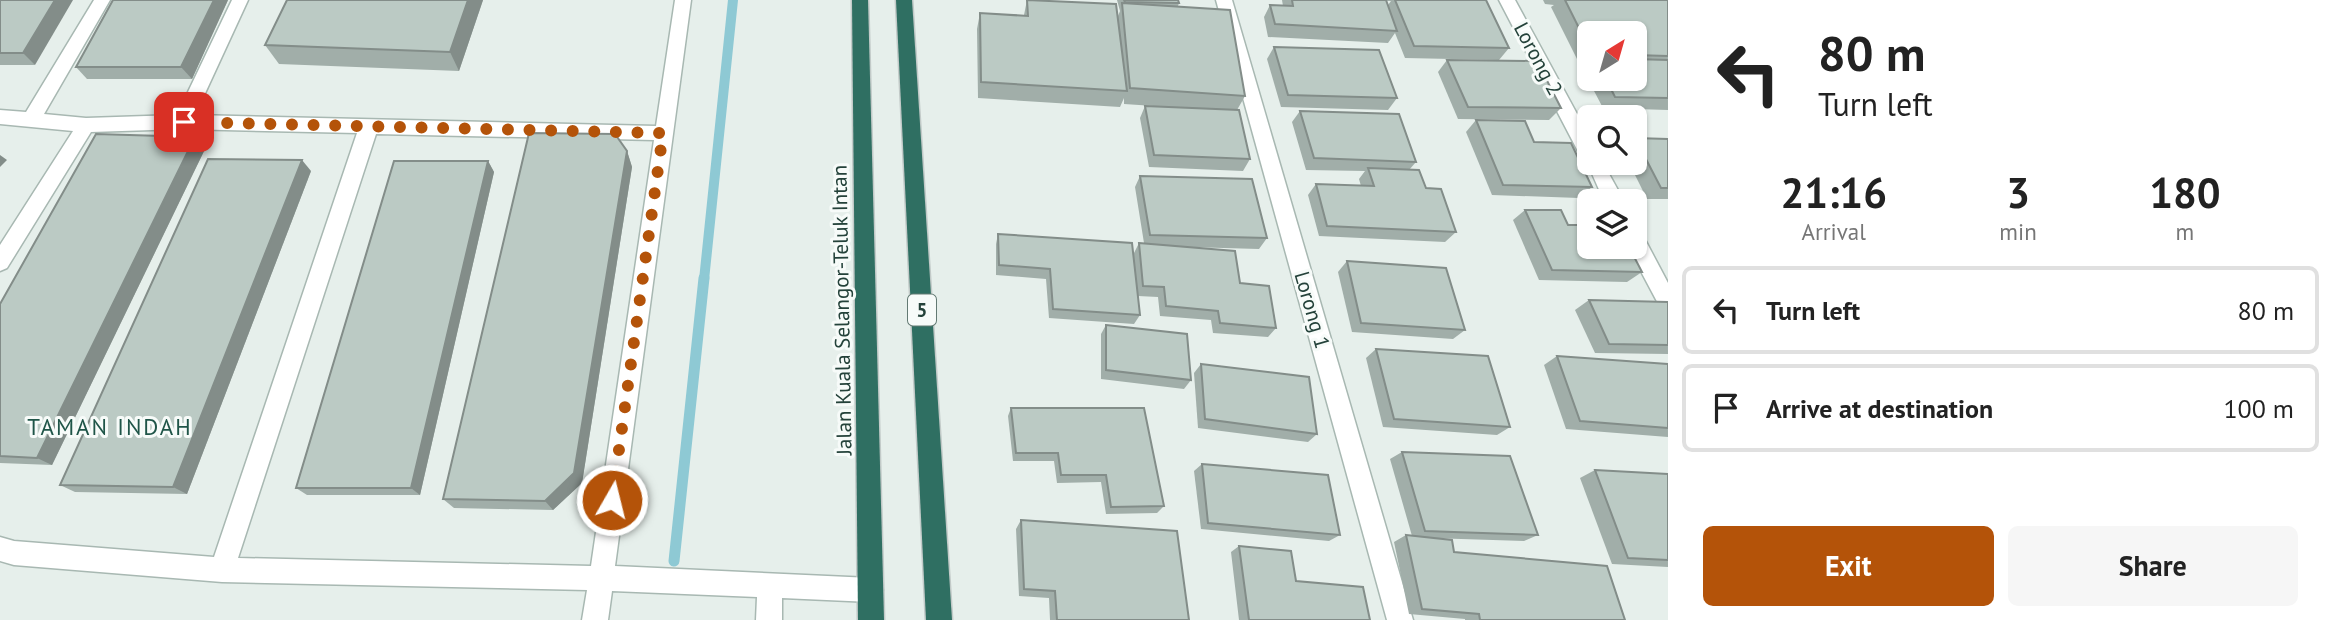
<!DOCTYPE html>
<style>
body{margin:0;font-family:"PT Sans",sans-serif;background:#f6f6f6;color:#222;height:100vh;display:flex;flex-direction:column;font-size:26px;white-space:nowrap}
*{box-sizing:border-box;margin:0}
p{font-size:23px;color:#767676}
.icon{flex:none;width:38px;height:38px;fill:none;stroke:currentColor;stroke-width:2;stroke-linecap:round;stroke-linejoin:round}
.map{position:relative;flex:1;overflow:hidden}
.drawer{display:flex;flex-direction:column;background:#fff;width:665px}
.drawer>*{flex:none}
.guide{background:#fff;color:#222;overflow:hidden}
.needle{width:46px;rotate:37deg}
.buttons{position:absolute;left:1577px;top:21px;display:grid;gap:14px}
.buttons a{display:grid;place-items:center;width:70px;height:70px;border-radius:10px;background:#fff;box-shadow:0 2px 5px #0004;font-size:35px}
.pin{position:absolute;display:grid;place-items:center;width:60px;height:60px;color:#fff;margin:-30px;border-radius:14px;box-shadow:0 4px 10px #0006}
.me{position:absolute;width:77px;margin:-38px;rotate:8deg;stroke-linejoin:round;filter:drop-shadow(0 0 5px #0008)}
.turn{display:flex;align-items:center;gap:24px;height:147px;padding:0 35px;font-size:32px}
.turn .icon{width:91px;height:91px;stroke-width:2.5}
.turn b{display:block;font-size:49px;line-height:60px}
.eta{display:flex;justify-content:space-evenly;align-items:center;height:119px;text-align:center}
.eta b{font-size:42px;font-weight:700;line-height:49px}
.action{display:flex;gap:14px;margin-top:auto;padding:14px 35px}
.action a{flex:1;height:80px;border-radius:10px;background:#b45309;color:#fff;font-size:28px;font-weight:700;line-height:80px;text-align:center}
.action a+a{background:#f6f6f6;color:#222}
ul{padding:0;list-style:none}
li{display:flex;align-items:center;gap:21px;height:88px;margin:0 14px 10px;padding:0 21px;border:4px solid #e0e0e0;border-radius:10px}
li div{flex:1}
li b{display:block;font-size:26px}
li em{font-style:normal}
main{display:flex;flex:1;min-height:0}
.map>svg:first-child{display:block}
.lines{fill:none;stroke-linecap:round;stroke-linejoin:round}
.stream-far1{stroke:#8ec9d4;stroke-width:10}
.stream{stroke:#8ec9d4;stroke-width:11}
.minor-casing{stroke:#a8b8b2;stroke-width:3}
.highway-casing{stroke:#c2cac8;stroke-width:3}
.minor{fill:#fff;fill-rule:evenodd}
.highway{fill:#2f6f62;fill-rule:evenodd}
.wall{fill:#a1aea9;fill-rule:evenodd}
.shaded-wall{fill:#838d89}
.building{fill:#bbcac4;stroke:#838d89;stroke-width:2}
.route{stroke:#b45309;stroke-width:12;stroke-dasharray:0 21.6}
.labels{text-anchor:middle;stroke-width:6;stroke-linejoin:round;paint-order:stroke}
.shield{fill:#f7fbf9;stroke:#637a73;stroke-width:2}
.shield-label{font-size:19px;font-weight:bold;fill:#24423a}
.street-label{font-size:21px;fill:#24423a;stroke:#f7fbf9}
.neighbourhood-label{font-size:23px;letter-spacing:2px;fill:#1f5548;stroke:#f7fbf9}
</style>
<main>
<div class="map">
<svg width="1668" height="620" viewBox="0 0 1668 620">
<rect width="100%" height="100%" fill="#e6efeb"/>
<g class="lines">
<polyline class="stream-far1" points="704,280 733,0"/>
<polyline class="stream" points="674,561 704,278"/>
<g class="minor-casing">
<g id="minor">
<path d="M94 0H110L44 114 86 118 177 115 232 0H248L195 115 656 126 675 0H691L615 566 871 578 880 581 883 590 880 599 871 602 782 598V620H756L757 597 612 591 608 620H582L587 590 222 582 14 565 0 561V537L14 541 214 557 357 133 183 129 91 132 7 268 0 271V245L73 131 0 124V110L26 112ZM376 134 654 140 591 566 238 558Z"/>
<polygon points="1216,0 1232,0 1413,620 1387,620"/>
<polygon points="1499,0 1515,0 1589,136 1589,163 1603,163 1624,201 1604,201 1586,160 1582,159"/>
<polygon points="1634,230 1641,232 1668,283 1668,312 1661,309 1628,247 1634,247"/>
</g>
</g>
<g class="highway-casing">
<g id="highway">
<polygon points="852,0 868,0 884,620 858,620"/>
<polygon points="896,0 912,0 952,620 926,620"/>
</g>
</g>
<use href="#minor" class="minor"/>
<use href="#highway" class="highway"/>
</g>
<g class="wall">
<polygon points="0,0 35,65 0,65"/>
<polygon points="228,0 192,79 87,79 76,67"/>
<polygon points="483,0 459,71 279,64 265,45"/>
<polygon points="1027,0 1118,16 1120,11 1117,0 1178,0 1179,3 1178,6 1245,96 1237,110 1250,159 1243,171 1149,167 1140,118 1145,106 1169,107 1124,104 1124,98 1120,107 978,98 977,29 980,13 1024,15"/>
<polygon points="1282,0 1386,0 1388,5 1391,1 1387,1 1386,0 1486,0 1509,48 1499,60 1405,58 1395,33 1388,43 1268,37 1264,17 1270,5 1283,6"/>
<path d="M1543 0H1668V110L1603 108 1583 70 1587 65H1580L1551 7 1554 5 1545 4ZM1589 33H1634V79H1589Z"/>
<polygon points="1274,47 1397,98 1388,110 1281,107 1267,59"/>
<polygon points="1447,60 1561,108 1549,120 1458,119 1438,72"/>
<polygon points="1300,111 1416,162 1409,170 1426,188 1456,232 1445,242 1319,236 1308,195 1316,184 1361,186 1359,179 1365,171 1306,170 1292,122"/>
<polygon points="1476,120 1534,142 1592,187 1579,198 1492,195 1466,132"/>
<polygon points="195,137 205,149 52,465 0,463 0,304"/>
<polygon points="1634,139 1668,139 1668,199 1647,199 1629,163 1634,163"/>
<polygon points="627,151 632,167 582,483 553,510 454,508 443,499"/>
<polygon points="488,161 494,172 420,495 307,495 296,488"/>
<polygon points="311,171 187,494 75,492 60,485"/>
<polygon points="1140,176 1267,238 1259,249 1188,247 1240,283 1276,328 1268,337 1213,333 1211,320 1160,316 1158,297 1138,296 1140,315 1134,324 1049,318 1046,279 996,275 996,244 998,234 1134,253 1139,243 1144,243 1135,187"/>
<polygon points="1525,210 1568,225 1642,272 1627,282 1539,280 1513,220"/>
<polygon points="1347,261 1465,330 1453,339 1352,332 1338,272"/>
<polygon points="1589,300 1668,302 1668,354 1595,353 1575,310"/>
<polygon points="1106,325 1191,380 1184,389 1101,379 1101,334"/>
<polygon points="1376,349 1510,427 1497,435 1383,427 1366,358"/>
<polygon points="1557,356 1668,364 1668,437 1566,429 1544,365"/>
<polygon points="1201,364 1317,434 1308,442 1198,428 1194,373"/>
<polygon points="1011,408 1164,506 1157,513 1106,514 1101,482 1057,483 1054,461 1013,461 1008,416"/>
<polygon points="1402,452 1538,535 1524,541 1430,538 1454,552 1625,620 1465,620 1465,619 1409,614 1394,542 1406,535 1412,536 1390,459"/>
<polygon points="1202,464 1340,535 1329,541 1201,529 1194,471"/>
<polygon points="1595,470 1668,474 1668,567 1612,564 1580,478"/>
<polygon points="1021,520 1189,620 1050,620 1049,598 1019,596 1016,529"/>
<polygon points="1239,546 1296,581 1370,620 1239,620 1231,552"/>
</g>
<g class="shaded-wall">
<polygon points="55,0 73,0 35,65 23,53"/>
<polygon points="214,0 228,0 192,79 181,67"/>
<polygon points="468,0 483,0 459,71 450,52"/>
<polygon points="195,137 205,149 52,465 37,458"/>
<polygon points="627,151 632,167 582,483 553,510 545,501"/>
<polygon points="0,155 7,160 0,167"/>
<polygon points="302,160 311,171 187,494 173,487"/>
<polygon points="488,161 494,172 420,495 411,488"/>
</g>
<g class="building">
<polygon points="0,0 55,0 23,53 0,53"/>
<polygon points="113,0 214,0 181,67 76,67"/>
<polygon points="287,0 468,0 450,52 265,45"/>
<polygon points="1027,0 1116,4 1127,91 981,82 980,13 1028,16"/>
<polygon points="1124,0 1178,0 1179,3 1125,2"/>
<polygon points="1292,0 1386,0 1397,31 1275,24 1270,5 1293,6"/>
<polygon points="1395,0 1486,0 1509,48 1414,46"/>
<polygon points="1565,0 1668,0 1668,56 1634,55 1634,33 1589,33 1589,48"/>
<polygon points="1122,3 1230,10 1245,96 1130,88"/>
<polygon points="1274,47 1379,50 1397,98 1288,95"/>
<polygon points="1634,59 1668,60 1668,98 1615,97 1606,79 1634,79"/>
<polygon points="1447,60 1537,61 1561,108 1468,107"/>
<polygon points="1145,106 1239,110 1250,159 1154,155"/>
<polygon points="1300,111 1399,114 1416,162 1314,158"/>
<polygon points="1476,120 1525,121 1534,142 1571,143 1592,187 1503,185"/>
<polygon points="529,133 615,134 627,151 574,473 545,501 443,499"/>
<polygon points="96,134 195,137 37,458 0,456 0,304"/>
<polygon points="1635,138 1668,139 1668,188 1661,188"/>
<polygon points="208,159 302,160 173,487 60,485"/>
<polygon points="394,161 488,161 411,488 296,488"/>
<polygon points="1368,168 1419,170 1426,188 1441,189 1456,232 1327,226 1316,184 1374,186"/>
<polygon points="1140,176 1252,179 1267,238 1150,235"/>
<polygon points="1525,210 1561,210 1568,225 1589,225 1589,247 1629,247 1642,272 1552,270"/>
<polygon points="998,234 1132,243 1140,315 1053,309 1050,269 999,265"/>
<polygon points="1139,243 1235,251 1240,283 1269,286 1276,328 1220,323 1218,311 1166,306 1164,287 1143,286"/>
<polygon points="1347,261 1446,268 1465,330 1361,323"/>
<polygon points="1589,300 1668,302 1668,345 1609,344"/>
<polygon points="1106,325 1187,334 1191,380 1106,370"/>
<polygon points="1376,349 1488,356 1510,427 1394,419"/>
<polygon points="1557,356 1668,364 1668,428 1580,421"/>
<polygon points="1201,364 1309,377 1317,434 1205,419"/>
<polygon points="1011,408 1144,408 1164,506 1111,507 1106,475 1061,475 1058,453 1016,453"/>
<polygon points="1402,452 1510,456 1538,535 1425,531"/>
<polygon points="1202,464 1328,475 1340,535 1208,523"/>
<polygon points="1595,470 1668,474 1668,560 1628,558"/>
<polygon points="1021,520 1177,531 1189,620 1057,620 1055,591 1024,589"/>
<polygon points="1406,535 1452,540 1454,552 1607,566 1625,620 1480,620 1479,614 1422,609"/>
<polygon points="1239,546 1291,551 1296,581 1363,587 1370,620 1249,620"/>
</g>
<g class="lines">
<polyline class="route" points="184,122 663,133 612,500"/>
</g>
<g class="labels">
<rect class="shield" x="908" y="294.5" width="28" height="31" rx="5"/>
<g class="shield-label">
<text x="922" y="317">5</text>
</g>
<g class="street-label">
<text transform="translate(1538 59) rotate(62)" y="7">Lorong 2</text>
<text transform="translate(842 310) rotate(-91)" y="7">Jalan Kuala Selangor-Teluk Intan</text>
<text transform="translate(1312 310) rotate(74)" y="7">Lorong 1</text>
</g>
<g class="neighbourhood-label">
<text x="110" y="435">TAMAN INDAH</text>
</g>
</g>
</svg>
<div class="buttons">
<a><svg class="needle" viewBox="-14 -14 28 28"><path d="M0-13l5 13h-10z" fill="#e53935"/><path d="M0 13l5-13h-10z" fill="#767676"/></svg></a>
<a><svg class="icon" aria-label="search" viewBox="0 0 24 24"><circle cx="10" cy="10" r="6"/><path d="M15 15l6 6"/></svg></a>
<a><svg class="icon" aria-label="layers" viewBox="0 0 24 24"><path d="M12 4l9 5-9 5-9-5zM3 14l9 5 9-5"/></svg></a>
</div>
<div class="pin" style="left:184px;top:122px;background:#d93025"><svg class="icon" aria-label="arrive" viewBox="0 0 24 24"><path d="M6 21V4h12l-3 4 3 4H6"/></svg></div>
<svg class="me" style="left:612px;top:500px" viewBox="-20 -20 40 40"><circle r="17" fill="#b45309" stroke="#fff" stroke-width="3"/><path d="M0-11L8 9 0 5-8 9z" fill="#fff"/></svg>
</div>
<section class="drawer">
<div class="guide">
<div class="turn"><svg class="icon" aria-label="left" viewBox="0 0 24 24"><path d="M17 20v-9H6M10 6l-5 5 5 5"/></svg><div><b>80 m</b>Turn left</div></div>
</div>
<div class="eta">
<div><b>21:16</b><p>Arrival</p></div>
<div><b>3</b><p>min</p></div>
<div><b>180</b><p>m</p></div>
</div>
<ul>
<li><svg class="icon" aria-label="left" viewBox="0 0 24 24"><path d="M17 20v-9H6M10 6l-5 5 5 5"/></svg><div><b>Turn left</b></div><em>80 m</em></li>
<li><svg class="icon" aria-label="arrive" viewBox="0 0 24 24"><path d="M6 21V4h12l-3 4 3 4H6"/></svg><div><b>Arrive at destination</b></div><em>100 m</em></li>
</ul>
<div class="action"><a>Exit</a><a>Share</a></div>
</section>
</main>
